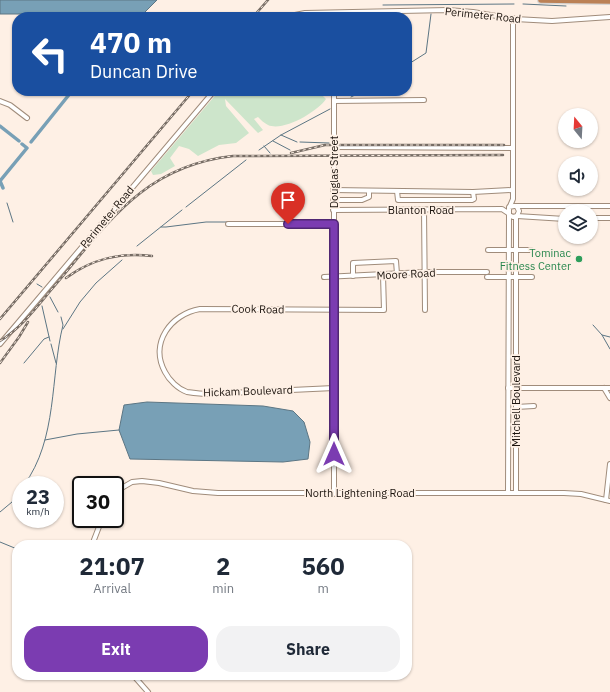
<!DOCTYPE html>
<style>
body{margin:0;font-family:"IBM Plex Sans",sans-serif;background:#f2f2f3;color:#1f2937;height:100vh;display:flex;flex-direction:column;font-size:15px;white-space:nowrap}
*{box-sizing:border-box;margin:0}
p{font-size:13px;color:#747a83}
.icon{flex:none;width:22px;height:22px;fill:none;stroke:currentColor;stroke-width:2;stroke-linecap:round;stroke-linejoin:round}
.map{position:relative;flex:1;overflow:hidden}
.panel{position:absolute;left:12px;top:540px;width:400px;height:140px;display:flex;flex-direction:column;background:#fff;border-radius:16px;box-shadow:0 1px 3px #0004}
.panel>*{flex:none}
.top-card{position:absolute;left:12px;top:12px;width:400px;height:84px;border-radius:16px;box-shadow:0 1px 3px #0004;background:#1a4fa0;color:#fff;overflow:hidden}
.needle{width:26px;rotate:342deg}
.buttons{position:absolute;left:558px;top:108px;display:grid;gap:8px}
.buttons a{display:grid;place-items:center;width:40px;height:40px;border-radius:50%;background:#fff;box-shadow:0 1px 3px #0004;font-size:20px}
.speed{position:absolute;left:12px;top:476px;display:flex;gap:8px;font-size:20px;font-weight:700;text-align:center}
.speed>*{display:grid;place-content:center;width:52px;height:52px;border-radius:50%;background:#fff;box-shadow:0 1px 3px #0004;line-height:1}
.speed small{font-size:10px;font-weight:400}
.speed .limit{border:2px solid #111;border-radius:6px;background:#fff;color:#111}
.pin{position:absolute;display:grid;place-items:center;width:34px;height:34px;color:#fff;margin:-41px -17px;border-radius:50% 50% 50% 0;rotate:-45deg;box-shadow:0 0 4px #0007}
.pin .icon{rotate:45deg}
.me{position:absolute;width:44px;margin:-22px;rotate:0deg;stroke-linejoin:round;filter:drop-shadow(0 0 3px #0008)}
.turn{display:flex;align-items:center;gap:14px;height:84px;padding:0 12px;font-size:18px}
.turn .icon{width:52px;height:52px;stroke-width:2.5}
.turn b{display:block;font-size:28px;line-height:34px}
.eta{display:flex;justify-content:space-evenly;align-items:center;height:68px;text-align:center}
.eta b{font-size:24px;font-weight:700;line-height:28px}
.cta{display:flex;gap:8px;margin-top:auto;padding:8px 12px}
.cta a{flex:1;height:46px;border-radius:16px;background:#7b3cb1;color:#fff;font-size:16px;font-weight:700;line-height:46px;text-align:center}
.cta a+a{background:#f2f2f3;color:#1f2937}
.map>svg:first-child{display:block}
.green{fill:#cde5cb}
.water{fill:#78a0b6;stroke:#5c7684}
.lines{fill:none;stroke-linecap:round;stroke-linejoin:round}
.stream{stroke:#5c7684;stroke-width:1}
.canal{stroke:#78a0b6;stroke-width:3.5}
.minor-casing{stroke:#a08c7b;stroke-width:6}
.highway-casing{stroke:#d6d5d4;stroke-width:8}
.minor{stroke:#fff;stroke-width:4}
.highway{stroke:#bb8156;stroke-width:5.5}
.rail-casing{stroke:#776d65;stroke-width:2.5}
.rail{stroke:#fef0e5;stroke-width:1;stroke-dasharray:3;stroke-linecap:butt}
.route-casing{stroke:#502773;stroke-width:10}
.route{stroke:#7b3cb1;stroke-width:7}
.leisure-dot{fill:#2e9e5b;stroke:#fef0e5;stroke-width:1.5}
.labels{text-anchor:middle;stroke-width:3.5;stroke-linejoin:round;paint-order:stroke}
.street-label{font-size:11px;fill:#1c140e;stroke:#fef0e5}
.leisure-label{font-size:11px;fill:#27864d;stroke:#fef0e5;text-anchor:end}
</style>
<div class="map">
<svg width="610" height="692" viewBox="0 0 610 692">
<rect width="100%" height="100%" fill="#fef0e5"/>
<path class="green" d="M219 91H295V93L321 94 326 99C317 112 283 132 268 125 264 123 261 120 258 117L254 119 263 130 258 133 225 99 226 106 249 133 236 143 219 145 198 156 189 149 179 146 170 158 175 166 161 174 153 175 151 171Z"/>
<g class="water">
<polygon points="0,0 157,0 140,17 47,17 47,14 0,14"/>
<polygon points="147,402 263,406 293,411 304,422 310,442 308,459 283,462 130,459 119,430 124,405"/>
</g>
<g class="lines">
<g class="stream">
<polyline points="523,4 566,6"/>
<polyline points="383,5 514,4"/>
<polyline points="407,65 426,53 431,14"/>
<polyline points="358,94 377,94"/>
<polyline points="351,97 363,91"/>
<polyline points="281,135 297,142"/>
<polyline points="273,141 290,150"/>
<polyline points="300,142 329,143"/>
<polyline points="264,146 270,153"/>
<polyline points="259,150 281,135 330,109"/>
<polyline points="7,203 13,222"/>
<polyline points="186,207 246,160"/>
<polyline points="251,226 257,226"/>
<polyline points="161,227 166,227 206,222 239,222"/>
<polyline points="137,246 182,210"/>
<polyline points="37,284 42,287"/>
<polyline points="50,297 58,312"/>
<polyline points="42,306 50,341"/>
<polyline points="593,325 602,335 610,337"/>
<polyline points="63,329 80,302 96,283 122,260"/>
<polyline points="602,335 610,349"/>
<polyline points="51,344 56,363"/>
<polyline points="24,363 44,339 49,337"/>
<polyline points="45,440 77,434 119,430"/>
<path d="M24 485C58 439 50 377 63 325L61 317"/>
<polyline points="13,502 21,502"/>
<polyline points="55,502 56,502"/>
<polyline points="0,512 12,502 21,490"/>
<polyline points="0,542 17,549"/>
</g>
<g class="canal">
<polyline points="0,126 19,141"/>
<polyline points="31,142 72,91"/>
<polyline points="3,188 0,181 27,148 22,144"/>
</g>
<g class="minor-casing">
<g id="minor">
<polyline points="285,17 305,13 448,10 473,12 515,19 552,21 610,17"/>
<polyline points="0,101 10,105 27,118"/>
<polyline points="334,101 424,100"/>
<polyline points="334,147 512,148"/>
<polyline points="333,190 473,192 512,190"/>
<polyline points="397,191 398,200 472,200 474,199 473,192"/>
<polyline points="333,200 362,200 369,197 369,191"/>
<polyline points="510,206 513,199 513,18"/>
<polyline points="517,207 519,211 517,216 513,217 509,215 509,207 514,206 610,206"/>
<polyline points="333,210 502,209 508,213"/>
<polyline points="424,210 425,310"/>
<polyline points="517,216 565,219"/>
<polyline points="591,218 610,218"/>
<polyline points="228,224 334,224"/>
<polyline points="488,250 531,250"/>
<polyline points="353,276 353,263 396,261 397,274"/>
<polyline points="324,277 425,272 487,272"/>
<polyline points="487,277 532,277"/>
<polyline points="0,344 214,91"/>
<path d="M334 388 209 394C202 394 194 393 187 392 178 389 169 380 165 372 149 343 171 314 200 309L384 310 383 275"/>
<polyline points="508,388 610,388"/>
<polyline points="604,388 610,398"/>
<polyline points="516,407 534,406"/>
<polyline points="508,493 509,215"/>
<polyline points="516,493 516,217"/>
<polyline points="115,494 120,489 132,482 142,481 159,483 193,491 218,493 564,493 581,494 610,501"/>
<polyline points="334,494 334,91"/>
<polyline points="606,500 610,464"/>
<polyline points="92,545 102,519"/>
<polyline points="133,675 148,692"/>
</g>
</g>
<g class="highway-casing">
<polyline id="highway" points="541,0 610,1"/>
</g>
<use href="#minor" class="minor"/>
<use href="#highway" class="highway"/>
<g class="rail-casing">
<g id="rail">
<polyline points="253,17 268,0"/>
<polyline points="291,153 325,145 504,145"/>
<path d="M66 278C92 259 119 252 152 256"/>
<polyline points="0,319 193,91"/>
<path d="M0 341C21 328 36 308 51 290 106 226 142 166 233 156L503 155"/>
<polyline points="0,363 19,337 28,322"/>
</g>
</g>
<use href="#rail" class="rail"/>
</g>
<g class="lines">
<g class="route-casing">
<polyline id="route" points="288,224 334,224 334,454"/>
</g>
<use href="#route" class="route"/>
</g>
<circle class="leisure-dot" cx="579" cy="259" r="4"/>
<g class="labels">
<g class="street-label">
<text transform="translate(483 15) rotate(6)" y="4">Perimeter Road</text>
<text transform="translate(334 172) rotate(-90)" y="4">Douglas Street</text>
<text x="421" y="214">Blanton Road</text>
<text transform="translate(107 217) rotate(-50)" y="4">Perimeter Road</text>
<text transform="translate(406 274) rotate(-3)" y="4">Moore Road</text>
<text transform="translate(258 309) rotate(1)" y="4">Cook Road</text>
<text transform="translate(248 391) rotate(-2)" y="4">Hickam Boulevard</text>
<text transform="translate(516 401) rotate(-90)" y="4">Mitchell Boulevard</text>
<text x="360" y="497">North Lightening Road</text>
</g>
<g class="leisure-label">
<text x="571" y="257">Tominac<tspan x="571" dy="13">Fitness Center</tspan></text>
</g>
</g>
</svg>
<div class="buttons">
<a><svg class="needle" viewBox="-14 -14 28 28"><path d="M0-13l5 13h-10z" fill="#e53935"/><path d="M0 13l5-13h-10z" fill="#747a83"/></svg></a>
<a><svg class="icon" aria-label="sound" viewBox="0 0 24 24"><path d="M4 9h4l5-4v14l-5-4H4zM17 9q2 3 0 6"/></svg></a>
<a><svg class="icon" aria-label="layers" viewBox="0 0 24 24"><path d="M12 4l9 5-9 5-9-5zM3 14l9 5 9-5"/></svg></a>
</div>
<div class="speed"><div>23<small>km/h</small></div><div class="limit">30</div></div>
<div class="pin" style="left:288px;top:224px;background:#d93025"><svg class="icon" aria-label="arrive" viewBox="0 0 24 24"><path d="M6 21V4h12l-3 4 3 4H6"/></svg></div>
<svg class="me" style="left:334px;top:454px" viewBox="-20 -20 40 40"><path d="M0-17L14 15 0 8-14 15z" fill="#7b3cb1" stroke="#fff" stroke-width="4"/></svg>
<div class="top-card">
<div class="turn"><svg class="icon" aria-label="left" viewBox="0 0 24 24"><path d="M17 20v-9H6M10 6l-5 5 5 5"/></svg><div><b>470 m</b>Duncan Drive</div></div>
</div>
<section class="panel">
<div class="eta">
<div><b>21:07</b><p>Arrival</p></div>
<div><b>2</b><p>min</p></div>
<div><b>560</b><p>m</p></div>
</div>
<div class="cta"><a>Exit</a><a>Share</a></div>
</section>
</div>
